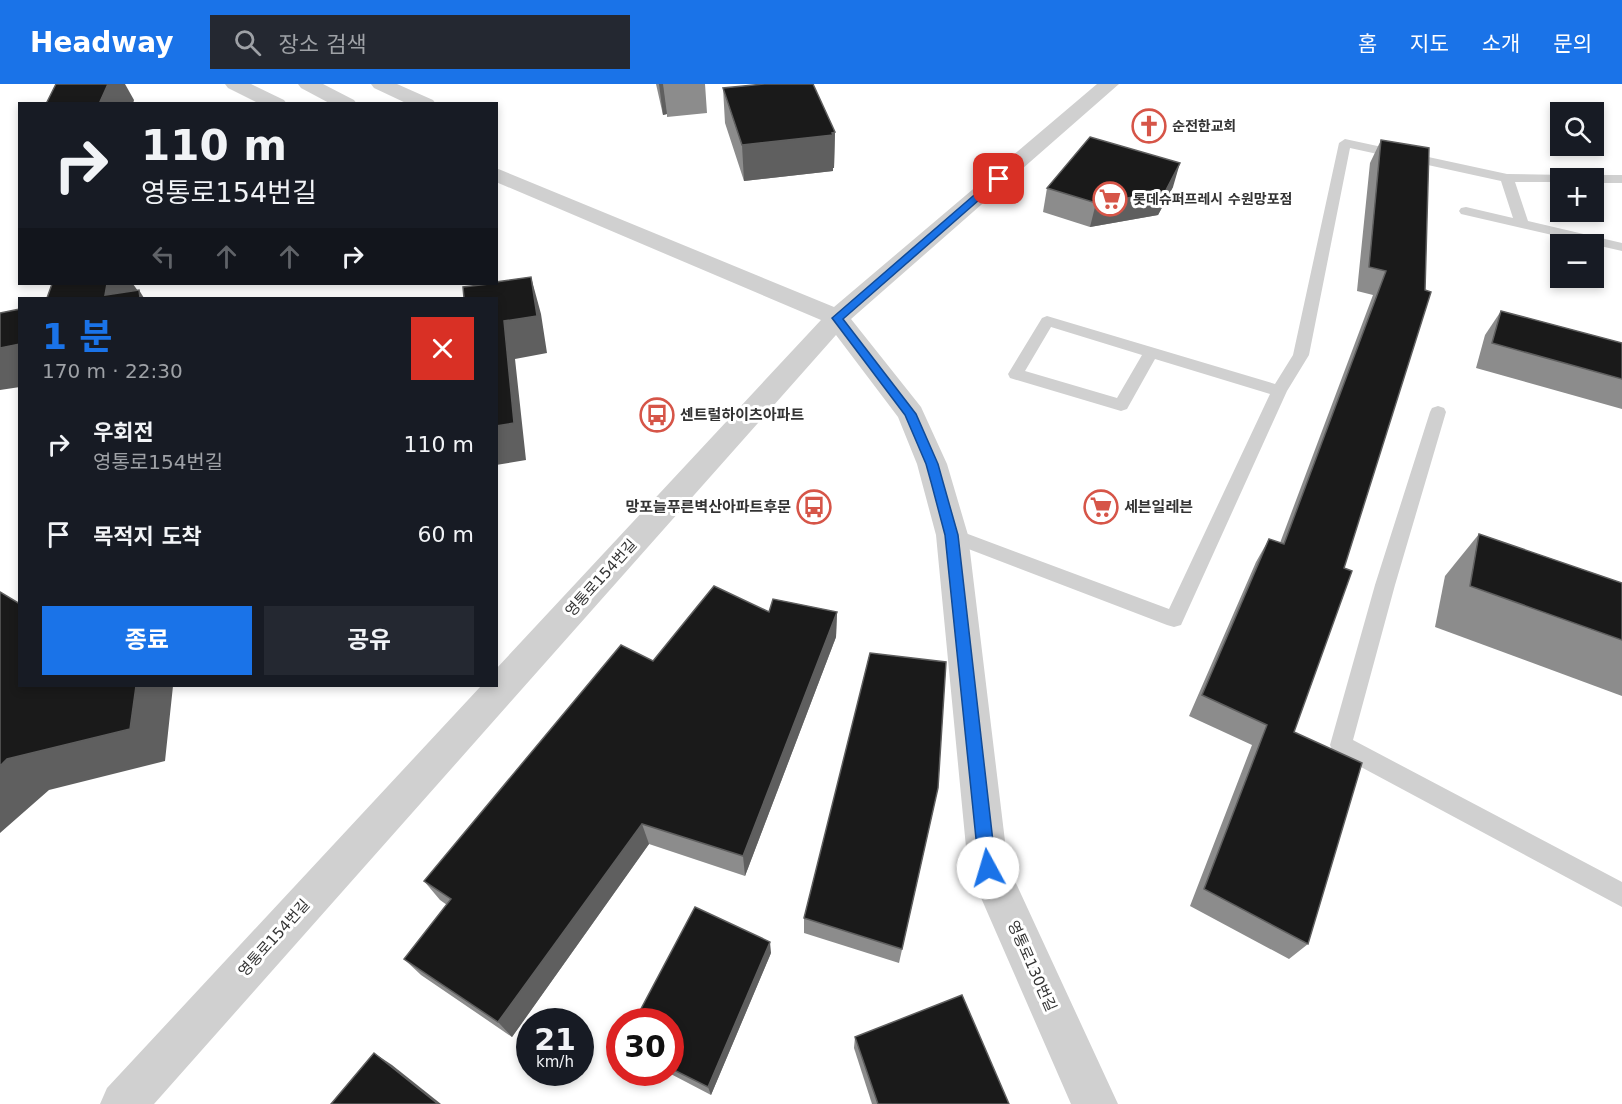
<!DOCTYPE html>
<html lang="ko">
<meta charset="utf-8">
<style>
body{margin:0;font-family:"DejaVu Sans","Noto Sans KR",sans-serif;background:#242831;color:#f1f3f6;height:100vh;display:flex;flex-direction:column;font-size:22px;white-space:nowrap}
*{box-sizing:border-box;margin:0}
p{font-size:20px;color:#9ea1a6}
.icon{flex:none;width:33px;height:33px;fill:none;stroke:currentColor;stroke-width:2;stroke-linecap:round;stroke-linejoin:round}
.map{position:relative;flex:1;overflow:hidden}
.sheet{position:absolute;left:18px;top:213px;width:480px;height:390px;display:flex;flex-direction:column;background:#171b24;border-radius:0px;box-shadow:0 3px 9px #0003}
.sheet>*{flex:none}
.hud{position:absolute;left:18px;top:18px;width:480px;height:183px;border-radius:0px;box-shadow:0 3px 9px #0003;background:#171b24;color:#f1f3f6;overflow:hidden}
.controls{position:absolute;left:1550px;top:18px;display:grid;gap:12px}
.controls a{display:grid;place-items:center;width:54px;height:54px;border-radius:0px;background:#171b24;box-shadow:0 3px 9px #0003;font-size:30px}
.speed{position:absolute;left:516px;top:924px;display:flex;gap:12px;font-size:30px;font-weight:700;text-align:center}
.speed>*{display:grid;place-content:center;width:78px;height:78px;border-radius:50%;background:#171b24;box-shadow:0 3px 9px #0003;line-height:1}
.speed small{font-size:15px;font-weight:400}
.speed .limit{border:9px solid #d22;background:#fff;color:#111}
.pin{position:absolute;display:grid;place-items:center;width:51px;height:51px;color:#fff;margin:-26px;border-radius:12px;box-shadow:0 3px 9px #0006}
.me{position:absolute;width:66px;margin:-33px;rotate:354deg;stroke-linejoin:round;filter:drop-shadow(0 0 4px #0008)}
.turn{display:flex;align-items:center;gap:21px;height:126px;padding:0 24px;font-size:27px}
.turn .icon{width:78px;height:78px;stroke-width:2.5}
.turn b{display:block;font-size:42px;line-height:51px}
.lanes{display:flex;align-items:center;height:57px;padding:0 24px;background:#0003;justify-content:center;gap:30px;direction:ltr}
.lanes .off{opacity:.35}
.round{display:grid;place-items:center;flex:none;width:63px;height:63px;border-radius:0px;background:#242831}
.head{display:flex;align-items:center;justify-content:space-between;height:102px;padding:0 24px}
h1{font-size:36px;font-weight:700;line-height:45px;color:#1a73e8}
.button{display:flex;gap:12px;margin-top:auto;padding:12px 24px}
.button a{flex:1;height:69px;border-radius:0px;background:#1a73e8;color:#fff;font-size:24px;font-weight:700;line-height:69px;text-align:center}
.button a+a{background:#242831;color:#f1f3f6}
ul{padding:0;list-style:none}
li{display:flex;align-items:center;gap:18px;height:90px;padding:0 24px}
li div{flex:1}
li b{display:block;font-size:22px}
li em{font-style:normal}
header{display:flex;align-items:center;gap:36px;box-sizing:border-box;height:84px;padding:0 30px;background:#1a73e8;color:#fff}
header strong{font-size:28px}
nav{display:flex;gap:33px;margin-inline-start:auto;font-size:21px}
.search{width:420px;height:54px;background:#242831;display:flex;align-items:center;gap:15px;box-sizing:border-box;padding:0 21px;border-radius:0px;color:#9ea1a6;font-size:22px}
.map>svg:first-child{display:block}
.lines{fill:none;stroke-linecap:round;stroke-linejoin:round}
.lane{fill:#d0d0d0;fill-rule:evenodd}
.street{fill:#d0d0d0;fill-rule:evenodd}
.wall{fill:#8c8c8c}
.shaded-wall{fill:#5f5f5f}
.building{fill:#1a1a1a;stroke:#5f5f5f;stroke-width:1.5}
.route{fill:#1a73e8;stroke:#114b97;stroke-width:1.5}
.labels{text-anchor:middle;stroke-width:6;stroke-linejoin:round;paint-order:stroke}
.far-poi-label{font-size:14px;font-weight:bold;fill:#333;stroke:#fff;text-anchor:start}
.poi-label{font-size:15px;font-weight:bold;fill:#333;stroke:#fff;text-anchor:start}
.street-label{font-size:15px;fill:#333;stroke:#fff}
</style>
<header>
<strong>Headway</strong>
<div class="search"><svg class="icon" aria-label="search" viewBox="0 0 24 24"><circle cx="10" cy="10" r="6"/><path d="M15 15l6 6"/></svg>장소 검색</div>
<nav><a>홈</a><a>지도</a><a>소개</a><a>문의</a></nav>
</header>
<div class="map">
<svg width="1622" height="1020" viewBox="0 0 1622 1020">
<rect width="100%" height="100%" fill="#fff"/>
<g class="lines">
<g class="lane">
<path d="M1345 55 1507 90 1566 91 1567 94H1560V98H1515L1528 137 1622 159V167L1461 130 1459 127 1461 124 1466 123 1513 134 1501 97 1350 64 1309 271 1287 307 1181 541 1174 543 1167 541 945 456 943 451 945 446 952 444 1169 525 1270 310 1155 275 1127 325 1121 327 1010 294 1008 290 1042 234 1047 232 1275 300 1293 271 1339 59ZM1051 243 1142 271 1117 314 1025 287Z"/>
<polygon points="1593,91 1622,91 1622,99 1593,99 1593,94 1587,94"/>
<polygon points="1438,322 1444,324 1446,328 1395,501 1353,656 1622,798 1622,823 1333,668 1330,661 1375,501 1430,328 1432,324"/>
</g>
<g class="street">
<polygon points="225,0 251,0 284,16 287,20 260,20 228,4"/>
<polygon points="298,0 323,0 354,16 357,20 331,20 301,4"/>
<polygon points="371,0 397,0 433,16 436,20 408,20 374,4"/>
<polygon points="1097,0 1119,0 851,235 921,323 947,380 968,451 1008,782 1118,1020 1071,1020 968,784 936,451 917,380 898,333 836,251 154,1020 100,1020 107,1004 481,602 496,602 496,585 821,236 496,98 496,84 834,223"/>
</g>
</g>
<g class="wall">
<polygon points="656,0 705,0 707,29 667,33 667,30 663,31"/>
<polygon points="723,4 835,48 834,84 833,84 833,87 744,97 725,39"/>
<polygon points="1381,56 1429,64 1344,484 1294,648 1308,860 1289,875 1190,822 1252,661 1189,632 1256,478 1269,455 1280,459 1373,211 1357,207 1370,79"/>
<polygon points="1173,103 1158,131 1090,143 1043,128 1047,104"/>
<polygon points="1501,227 1622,259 1622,325 1476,284 1485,251"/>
<polygon points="1479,450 1622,499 1622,612 1435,543 1445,492"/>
<polygon points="769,528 837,528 836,553 745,792 649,760 512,953 421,891 404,875 447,821 440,816 424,797 653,577"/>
<polygon points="938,704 899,879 804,849 804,834"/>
<polygon points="771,869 711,1011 667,988 670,988 670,938"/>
<polygon points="855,953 1009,1020 872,1020 854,964"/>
</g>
<g class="shaded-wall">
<polygon points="108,0 125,0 134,16 133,20 99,20"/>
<polygon points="659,0 663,0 667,30 663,31"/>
<polygon points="835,48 834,84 833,84 833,87 744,97 742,61"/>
<polygon points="1180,79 1173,103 1158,131 1090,143 1096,119"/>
<polygon points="531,193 541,230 547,269 515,275 526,376 496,381 496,342 504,237"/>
<polygon points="107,200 133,200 138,207 105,211"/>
<polygon points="139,206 144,214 140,214"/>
<polygon points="20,260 20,303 0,306 0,264"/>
<polygon points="837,528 836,553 745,792 743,772"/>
<polygon points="136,602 173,602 165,677 49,706 0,749 0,682 7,675"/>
<polygon points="642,740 649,760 512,953 498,938"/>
<polygon points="770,858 771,869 711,1011 708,1003"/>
<polygon points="374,969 392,981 441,1020 438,1020"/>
</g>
<g class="building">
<polygon points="56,0 108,0 99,20 46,20"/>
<polygon points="764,0 813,0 835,48 832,49 833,51 742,61 723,4"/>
<polygon points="1090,53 1180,79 1165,108 1096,119 1047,104"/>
<polygon points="1381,56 1429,64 1425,206 1431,208 1344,484 1352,487 1294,648 1362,679 1308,860 1204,805 1267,641 1202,611 1269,455 1284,460 1386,187 1369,183"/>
<polygon points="531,193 537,232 504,237 514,339 496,342 496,214 464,214 463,203 489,200 496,200 496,198"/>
<polygon points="52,200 107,200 105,211 139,206 140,214 47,214"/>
<polygon points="20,225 20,260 0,264 0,229"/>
<polygon points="1501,227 1622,259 1622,295 1492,259"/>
<polygon points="1479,450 1622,499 1622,556 1470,502"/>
<polygon points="714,502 769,528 773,515 837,528 743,772 642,740 498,938 404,875 451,815 424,797 621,561 653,577"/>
<polygon points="0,508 20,520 20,602 136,602 130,645 7,675 0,682"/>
<polygon points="870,569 946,578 938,704 902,865 804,834"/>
<polygon points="695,823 770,858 708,1003 670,984 670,938 634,938"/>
<polygon points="962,911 1009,1020 878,1020 855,953"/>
<polygon points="374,969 438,1020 331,1020"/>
</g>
<polygon class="route" points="995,93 1003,95 843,235 916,330 938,380 943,398 958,451 996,784 994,790 988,792 982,790 979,784 945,451 931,398 926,380 905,331 832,234"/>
<defs>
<g id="church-ring" transform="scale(1.725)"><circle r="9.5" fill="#fff" stroke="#d65548" stroke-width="1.5"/><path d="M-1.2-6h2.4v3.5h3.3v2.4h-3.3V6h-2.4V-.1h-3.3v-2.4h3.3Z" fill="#d65548"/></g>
<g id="supermarket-ring" transform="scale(1.725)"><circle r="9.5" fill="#fff" stroke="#d65548" stroke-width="1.5"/><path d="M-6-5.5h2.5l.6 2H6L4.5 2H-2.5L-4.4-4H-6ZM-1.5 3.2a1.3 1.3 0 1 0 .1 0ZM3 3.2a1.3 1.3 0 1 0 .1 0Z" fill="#d65548"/></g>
<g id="bus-ring" transform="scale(1.725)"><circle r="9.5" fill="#fff" stroke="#d65548" stroke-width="1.5"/><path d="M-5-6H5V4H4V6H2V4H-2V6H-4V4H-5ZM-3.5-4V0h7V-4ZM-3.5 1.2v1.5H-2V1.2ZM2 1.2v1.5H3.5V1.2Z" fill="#d65548"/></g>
</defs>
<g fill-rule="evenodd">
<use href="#church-ring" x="1149" y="42"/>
<use href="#supermarket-ring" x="1110" y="115"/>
<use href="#bus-ring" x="657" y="331"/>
<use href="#bus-ring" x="814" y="423"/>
<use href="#supermarket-ring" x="1101" y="423"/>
</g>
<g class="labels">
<g class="far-poi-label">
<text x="1172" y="47">순전한교회</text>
<text x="1133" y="120">롯데슈퍼프레시 수원망포점</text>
</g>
<g class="poi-label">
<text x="680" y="336">센트럴하이츠아파트</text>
<text x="791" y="428" text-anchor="end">망포늘푸른벽산아파트후문</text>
<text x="1124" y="428">세븐일레븐</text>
</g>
<g class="street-label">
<text transform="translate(601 494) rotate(-48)" y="5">영통로154번길</text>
<text transform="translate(274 854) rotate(-48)" y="5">영통로154번길</text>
<text transform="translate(1032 882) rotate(66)" y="5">영통로130번길</text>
</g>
</g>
</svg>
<div class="controls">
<a><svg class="icon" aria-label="search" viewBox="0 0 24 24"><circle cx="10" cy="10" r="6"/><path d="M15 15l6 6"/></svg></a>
<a>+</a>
<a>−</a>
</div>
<div class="speed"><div>21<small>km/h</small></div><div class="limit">30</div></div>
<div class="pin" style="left:999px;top:95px;background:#d93025"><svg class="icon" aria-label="arrive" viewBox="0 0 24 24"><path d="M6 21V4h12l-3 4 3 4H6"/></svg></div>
<svg class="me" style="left:988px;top:784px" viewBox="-20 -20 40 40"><circle r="19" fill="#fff"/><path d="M0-13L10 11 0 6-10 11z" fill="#1a73e8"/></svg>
<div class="hud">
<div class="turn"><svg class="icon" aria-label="right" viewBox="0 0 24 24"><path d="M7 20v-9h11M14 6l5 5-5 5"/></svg><div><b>110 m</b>영통로154번길</div></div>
<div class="lanes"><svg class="icon off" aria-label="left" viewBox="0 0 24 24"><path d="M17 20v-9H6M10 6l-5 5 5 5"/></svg><svg class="icon off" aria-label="ahead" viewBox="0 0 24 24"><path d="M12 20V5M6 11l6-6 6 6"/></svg><svg class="icon off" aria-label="ahead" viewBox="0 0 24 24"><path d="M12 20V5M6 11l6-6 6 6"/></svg><svg class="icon" aria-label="right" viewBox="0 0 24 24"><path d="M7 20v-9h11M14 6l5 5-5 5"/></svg></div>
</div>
<section class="sheet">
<div class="head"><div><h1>1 분</h1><p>170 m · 22:30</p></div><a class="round" style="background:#d93025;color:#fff"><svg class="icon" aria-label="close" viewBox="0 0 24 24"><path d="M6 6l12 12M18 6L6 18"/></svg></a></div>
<ul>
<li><svg class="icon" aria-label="right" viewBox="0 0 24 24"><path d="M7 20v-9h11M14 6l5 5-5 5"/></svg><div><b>우회전</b><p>영통로154번길</p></div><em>110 m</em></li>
<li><svg class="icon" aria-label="arrive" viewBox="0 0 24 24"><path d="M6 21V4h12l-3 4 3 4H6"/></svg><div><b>목적지 도착</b></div><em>60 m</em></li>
</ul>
<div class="button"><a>종료</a><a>공유</a></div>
</section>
</div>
